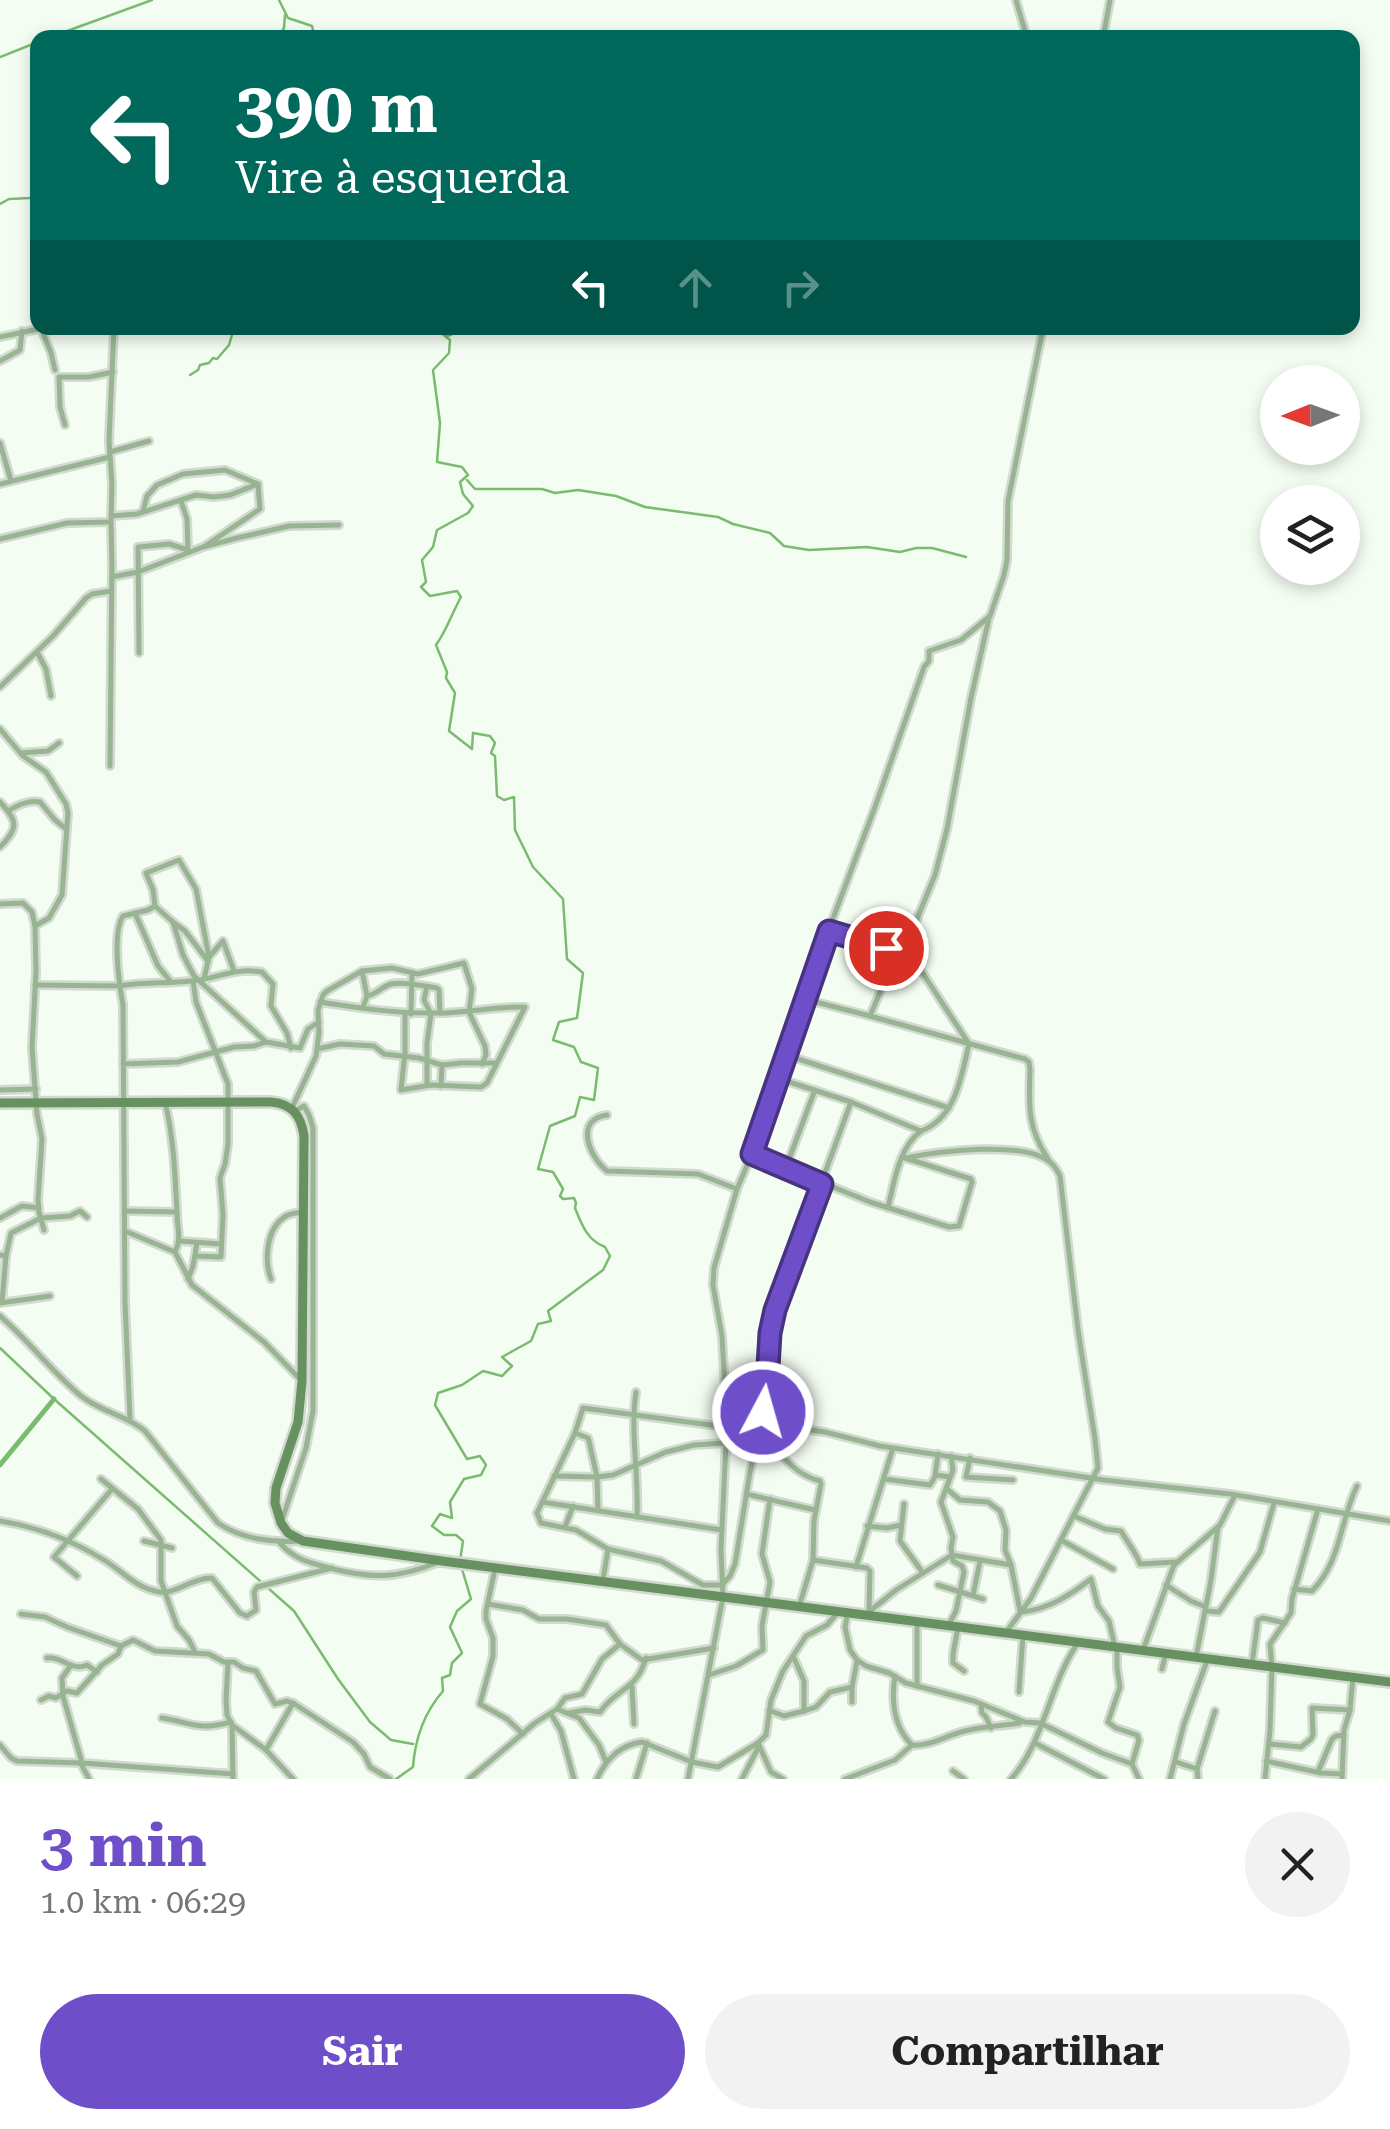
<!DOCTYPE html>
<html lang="pt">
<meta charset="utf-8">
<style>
body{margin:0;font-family:"Roboto Serif",serif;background:#f2f2f2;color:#222;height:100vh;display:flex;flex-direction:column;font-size:38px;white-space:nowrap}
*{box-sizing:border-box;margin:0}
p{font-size:32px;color:#767676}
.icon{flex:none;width:55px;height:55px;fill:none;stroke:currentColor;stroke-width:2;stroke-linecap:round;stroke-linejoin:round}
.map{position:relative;height:1779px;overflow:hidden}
.details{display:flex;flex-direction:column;background:#fff;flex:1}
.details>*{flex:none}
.guide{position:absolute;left:30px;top:30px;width:1330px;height:305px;border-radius:20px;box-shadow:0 5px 15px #0003;background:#00695c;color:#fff;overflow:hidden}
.needle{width:65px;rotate:269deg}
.fabs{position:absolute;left:1260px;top:365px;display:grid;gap:20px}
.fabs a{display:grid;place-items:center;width:100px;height:100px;border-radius:50%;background:#fff;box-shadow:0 5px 15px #0003;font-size:50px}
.pin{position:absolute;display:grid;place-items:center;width:85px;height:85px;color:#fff;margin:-42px;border:5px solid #fff;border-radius:50%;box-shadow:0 2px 10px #0007}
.me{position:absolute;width:110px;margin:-55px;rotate:6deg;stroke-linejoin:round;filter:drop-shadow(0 0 8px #0008)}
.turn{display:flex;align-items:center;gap:35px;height:210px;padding:0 40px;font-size:45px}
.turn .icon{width:130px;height:130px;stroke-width:2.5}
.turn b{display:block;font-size:70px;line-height:85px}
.lanes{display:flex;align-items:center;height:95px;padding:0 40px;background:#0003;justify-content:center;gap:50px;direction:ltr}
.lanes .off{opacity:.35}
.round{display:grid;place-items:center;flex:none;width:105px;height:105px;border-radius:52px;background:#f2f2f2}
.head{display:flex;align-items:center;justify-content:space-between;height:170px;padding:0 40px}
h1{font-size:60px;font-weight:700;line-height:75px;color:#6f4fc9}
.action{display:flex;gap:20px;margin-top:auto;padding:20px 40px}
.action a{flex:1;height:115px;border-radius:60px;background:#6f4fc9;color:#fff;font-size:40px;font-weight:700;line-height:115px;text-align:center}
.action a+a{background:#f2f2f2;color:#222}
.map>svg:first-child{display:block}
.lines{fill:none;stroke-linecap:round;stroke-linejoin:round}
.stream{stroke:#7abb70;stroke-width:2.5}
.canal{stroke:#7abb70;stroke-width:5}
.street-casing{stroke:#d2dad0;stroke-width:10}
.secondary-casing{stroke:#d2dad0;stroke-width:14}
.street{stroke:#98b493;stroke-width:5}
.secondary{stroke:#689161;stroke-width:9}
.route-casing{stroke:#483383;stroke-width:25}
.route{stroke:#6f4fc9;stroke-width:18}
</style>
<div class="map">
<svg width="1390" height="1779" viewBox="0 0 1390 1779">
<rect width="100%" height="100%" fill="#f4fdf2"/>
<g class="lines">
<g class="stream">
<polyline points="279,0 288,18 312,26 315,38"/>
<polyline points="48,38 152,0"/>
<polyline points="278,38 284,28 285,15"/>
<polyline points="0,57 38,42"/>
<polyline points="0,204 9,199 30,198 38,187"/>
<path d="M435 328 450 340 449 353 433 370 440 423 437 462 462 467 468 475 460 482 463 494 473 506 468 513 437 530 433 547 422 560 426 582 421 587 430 596 457 591 461 597C452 613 447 630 436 645L447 672 446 678 455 693 449 731 472 749 473 733 490 736 495 743 491 753 495 756 497 796 504 800 514 797 515 830 533 867 563 899 567 959 583 973 577 1018 559 1022 553 1040 574 1047 581 1062 598 1068 594 1100 580 1097 575 1116 550 1126 538 1169 553 1172 563 1189 560 1196 563 1199 574 1198 576 1203 575 1208C582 1225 587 1240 605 1247L610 1256 603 1270 548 1311 551 1321 538 1324 531 1341 502 1357 512 1366 502 1376 483 1371 462 1385 438 1393 435 1405 467 1459 480 1456 486 1465 481 1475 464 1479 450 1502 452 1518 440 1514 432 1526 444 1535H456L463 1541 460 1561"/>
<polyline points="446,336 451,335 453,328"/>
<polyline points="190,375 198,370 200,365 209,363 213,358 217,359 229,345 234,328"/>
<polyline points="467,480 475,489 542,489 555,493 578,490 616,496 645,507 718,517 733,524 770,533 784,546 809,550 867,547 900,552 916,548 932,548 966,557"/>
<polyline points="0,1348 54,1399 294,1611 338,1679 370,1722 391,1740 413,1744"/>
<path d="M396 1779 413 1767C415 1739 424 1713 443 1691L442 1678 450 1675 452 1663 462 1653 450 1627 457 1611 471 1599 462 1569"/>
</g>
<polyline class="canal" points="0,1465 54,1399"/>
<g class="street-casing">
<g id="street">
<polyline points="1016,0 1027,38"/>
<polyline points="1103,38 1110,0"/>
<polyline points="41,328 51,353 55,370"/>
<polyline points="0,337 43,328"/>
<polyline points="0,361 20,350 22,331"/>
<polyline points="65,425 60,407 59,377 89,377 113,372"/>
<polyline points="0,443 11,481"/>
<polyline points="110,452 149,441"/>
<polyline points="0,484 110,457"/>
<polyline points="181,501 187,519 188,552"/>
<polyline points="143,511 147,496 157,485 183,474 225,470 258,484"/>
<polyline points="111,516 137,514 196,495 214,497 230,495 258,484"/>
<polyline points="0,539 67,523 110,522"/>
<polyline points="205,546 260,509 258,484"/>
<polyline points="112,577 138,572 203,547 237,538 289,526 339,525"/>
<polyline points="37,652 46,669 51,696"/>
<polyline points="139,653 138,547 169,544 188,550"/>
<polyline points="0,687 53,636 86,598 92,594 111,591"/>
<polyline points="0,729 23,756 46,772 66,804 68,813 62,895 49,918 35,926"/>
<polyline points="21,753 48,751 59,743"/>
<polyline points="110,766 112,564 111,522 112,484 109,441 114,328"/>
<path d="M0 802C18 821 19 828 0 847"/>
<path d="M8 811C18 805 28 800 40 802L55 820 66 829"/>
<polyline points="0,904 23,903 32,912 35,926 36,971 32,1048 37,1114 42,1139 38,1200 39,1212 44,1230"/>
<polyline points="135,913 158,966 171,982"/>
<polyline points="173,922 155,906 153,890 146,873 179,860 196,889 209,957"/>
<polyline points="208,961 185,931 173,922 183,955 194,976 266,1042"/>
<polyline points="362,971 367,996"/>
<polyline points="204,979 209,957 223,941 234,971"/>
<polyline points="193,981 196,1002 228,1084 228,1144 225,1164 220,1178 223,1215 221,1257 196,1256"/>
<path d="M35 985 120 986C143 981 167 984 191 981 217 979 234 967 262 972L273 984 271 1006 287 1033 291 1048"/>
<polyline points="804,999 870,1016 897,952 912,931 935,875 947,829 971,698 989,618"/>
<path d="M320 1002C359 1008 398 1014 438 1013 468 1013 496 1006 525 1007L487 1083 481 1087 431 1085 401 1090 405 1053V1013"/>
<path d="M363 1007 367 996C377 994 381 987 391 984 404 981 423 986 437 988L439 990 440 1013"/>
<polyline points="411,1014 412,974"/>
<path d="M870 1016 1025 1059 1029 1062 1030 1070C1029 1106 1027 1127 1048 1159"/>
<polyline points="317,1049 340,1044 374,1046 384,1054 419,1058 442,1065 461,1063 496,1063"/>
<polyline points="786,1055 949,1108"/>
<polyline points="123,1064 178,1062 234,1047 254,1046 266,1042 300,1048 308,1029 319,1022"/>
<path d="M777 1078 851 1102 921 1131C956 1118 961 1077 969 1044L924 975 915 965 897 952 885 948 829 931"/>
<polyline points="427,1085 427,1043 431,1014 424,1000 427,986"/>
<polyline points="441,1086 442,1065"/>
<polyline points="0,1090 36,1089"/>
<path d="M165 1102C174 1139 175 1176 177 1213 177 1228 182 1238 175 1252"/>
<polyline points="292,1108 316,1056 319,1033 318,1010 323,995 327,991 362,971 392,968 418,974 464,963 472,989 469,1012 485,1046 486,1055 482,1064"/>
<path d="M607 1115C574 1119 589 1157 607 1171L698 1174 737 1189"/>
<polyline points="752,1154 870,1202 949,1227 959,1226 972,1182 971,1179 902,1157"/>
<path d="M906 1158C939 1151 1025 1140 1051 1163 1055 1166 1058 1172 1060 1176L1078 1330 1095 1439 1098 1468 1031 1598 1007 1631"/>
<polyline points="786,1167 815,1090"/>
<path d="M888 1208C894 1182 899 1147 921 1131"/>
<polyline points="126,1211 177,1212"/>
<polyline points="0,1218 22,1206 39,1208"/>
<polyline points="125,1231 175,1252 192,1285 264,1342 301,1380"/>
<polyline points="180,1241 221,1244"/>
<polyline points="0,1255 6,1256 11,1233 41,1218 70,1216 80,1211 87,1217"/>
<polyline points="188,1279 193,1266 197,1243"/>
<path d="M271 1279C264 1260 266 1228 286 1216 291 1213 297 1213 302 1212"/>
<polyline points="2,1302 6,1256"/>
<polyline points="0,1303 50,1296"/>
<path d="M0 1316C29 1341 52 1372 81 1396 101 1412 126 1415 145 1431L218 1523C241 1539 273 1543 300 1541"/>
<path d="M636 1392C630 1434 639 1474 637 1517"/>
<path d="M130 1419 125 1302 123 1005C119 984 112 933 123 916L148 910 155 906"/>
<polyline points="761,1423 825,1432 880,1446 1104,1480 1230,1494 1390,1521"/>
<polyline points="575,1433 588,1438 589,1441 597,1477 598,1510"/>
<polyline points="970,1458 966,1477 1013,1480"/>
<polyline points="554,1476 597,1477 613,1475 666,1452 694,1445 725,1443"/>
<polyline points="935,1476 938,1454"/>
<polyline points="101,1479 138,1509 161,1540 161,1581 177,1626 189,1640 195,1652"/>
<polyline points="884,1479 930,1485 936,1475 950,1477"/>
<polyline points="947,1489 960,1500 988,1502 1000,1511 1006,1530 1005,1550 1011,1565 1020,1611"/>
<polyline points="746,1494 815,1510"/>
<polyline points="542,1502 722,1530"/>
<polyline points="904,1504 900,1541 923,1573"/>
<path d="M1074 1516 1105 1529 1121 1531C1126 1540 1138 1556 1140 1564L1176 1562"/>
<polyline points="282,1520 306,1448 313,1411 313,1128 309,1115 304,1106 295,1111"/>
<path d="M0 1521C37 1527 72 1540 104 1560 124 1572 134 1587 159 1592 174 1595 194 1577 212 1578L240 1613 247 1616 256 1610 254 1592 257 1587 332 1568"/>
<polyline points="867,1526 887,1528 901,1525"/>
<polyline points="565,1527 573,1506"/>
<polyline points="1061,1540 1113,1569"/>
<polyline points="144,1541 172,1548"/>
<path d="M280 1543C295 1560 309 1562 329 1568 373 1579 396 1579 439 1562"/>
<path d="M813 1560 814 1521 821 1484 820 1481C796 1474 790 1463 772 1447 761 1438 747 1433 733 1428L583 1408 575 1433 537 1513 541 1523 576 1530 608 1549 661 1561 703 1585H722L730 1576 735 1564 750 1472 763 1412 770 1333 775 1309 851 1102"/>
<polyline points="856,1567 893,1448"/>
<polyline points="495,1569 486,1611 486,1619 493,1638 493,1656 480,1704 507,1719 523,1734"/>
<polyline points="77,1576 54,1557 112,1489"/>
<polyline points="603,1580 608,1549"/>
<polyline points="938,1585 983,1599"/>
<polyline points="1166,1585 1191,1601 1206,1607"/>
<path d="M1294 1589 1312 1591C1341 1562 1340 1520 1357 1486"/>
<polyline points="973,1595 980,1561"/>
<polyline points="488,1604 523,1610 539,1619 567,1619 606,1625 620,1644 642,1660 714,1648"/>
<polyline points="799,1607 813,1560 867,1568 870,1571 869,1610"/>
<polyline points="1206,1611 1219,1612 1260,1552 1274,1503"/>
<polyline points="848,1612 845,1627 850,1650 857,1660 866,1666 889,1673 906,1683 974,1701 1025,1722 1040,1723 1102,1753 1132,1764"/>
<path d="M1022 1612C1049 1609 1070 1595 1091 1579L1098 1606 1109 1621 1115 1647"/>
<polyline points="21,1614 45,1617 67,1627 121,1646 133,1640 155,1651 209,1654 224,1662 234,1662 243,1668 256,1671 275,1704 287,1701 293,1703 353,1742 364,1754 370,1767 390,1779"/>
<polyline points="865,1615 896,1590 952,1555 1011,1565"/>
<polyline points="917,1624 917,1686"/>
<polyline points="948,1626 956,1611 964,1572 962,1566 953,1561 951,1548 953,1537 941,1502 953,1470 951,1456"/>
<polyline points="958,1627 953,1654 953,1663 964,1671"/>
<polyline points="1117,1647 1117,1668 1120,1687 1108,1722 1116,1728 1137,1735 1139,1740 1132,1764 1139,1779"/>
<polyline points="1143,1650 1174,1565 1220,1525 1235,1495"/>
<polyline points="793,1656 804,1681 804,1711 816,1707 830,1692 852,1687"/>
<polyline points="1196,1657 1211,1580 1218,1527"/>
<path d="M47 1658C62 1656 72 1672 87 1665L97 1672"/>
<polyline points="228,1663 226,1699 227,1715 232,1725 233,1779"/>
<polyline points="1252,1664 1258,1620 1263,1618 1285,1623"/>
<polyline points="71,1665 62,1678 63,1696 82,1763"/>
<polyline points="1162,1669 1166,1653"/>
<polyline points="709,1675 736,1666 763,1650 762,1626 770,1582 762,1554 770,1499"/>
<path d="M895 1676C891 1701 893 1726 912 1745 931 1747 950 1733 969 1730 986 1726 1003 1726 1020 1723"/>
<polyline points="632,1687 634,1724"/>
<polyline points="1019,1692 1023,1635"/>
<polyline points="41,1700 49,1696 56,1698 67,1691 77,1693 102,1665 118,1654 121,1646"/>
<polyline points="852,1702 852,1687 857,1661"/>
<polyline points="981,1704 982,1713 986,1717 991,1728"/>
<polyline points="557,1709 579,1718 599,1745 606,1762"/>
<polyline points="769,1710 784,1716 804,1711"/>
<path d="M569 1713 585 1710 600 1712C617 1687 636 1692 646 1658"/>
<polyline points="551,1714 561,1731 574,1779"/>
<path d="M162 1718C193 1723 198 1731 231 1722"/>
<polyline points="232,1725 266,1750 293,1779"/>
<polyline points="758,1743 771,1772 783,1779"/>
<polyline points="1035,1743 1104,1779"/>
<polyline points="1269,1744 1301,1747 1311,1739 1313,1735 1312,1708 1350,1710"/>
<polyline points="0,1745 11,1758 17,1761 82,1763 233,1774"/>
<polyline points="266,1750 293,1703"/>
<polyline points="1266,1761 1321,1773 1342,1774"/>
<polyline points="1176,1762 1197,1769 1198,1779"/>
<polyline points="81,1764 89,1779"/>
<polyline points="1197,1769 1215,1711"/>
<polyline points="953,1771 964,1779"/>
<polyline points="1318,1772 1332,1739 1336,1736 1344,1735"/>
<polyline points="469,1779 535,1723 557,1709 565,1698 582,1694 602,1659 620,1644"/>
<path d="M597 1779C606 1759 620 1745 642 1742L692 1762 718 1767 758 1743 766 1735 771 1700 783 1671 806 1636 827 1625 839 1611"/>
<polyline points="636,1779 647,1743"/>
<polyline points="688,1779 723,1597 721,1550 726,1443 725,1389 722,1336 713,1285 714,1268 737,1189 752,1154 823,945 875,807 924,667 929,661 929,651 961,640 990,616 1004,575 1007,560 1008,501 1043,328"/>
<polyline points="742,1779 759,1746"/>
<polyline points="845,1779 895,1760 912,1745"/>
<path d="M1011 1779C1044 1742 1049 1686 1077 1644"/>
<polyline points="1170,1779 1184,1724 1208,1658"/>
<polyline points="1265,1779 1270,1730 1272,1667 1270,1644 1291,1613 1292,1599 1318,1509"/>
<polyline points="1342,1779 1344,1730 1350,1710 1353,1678"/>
</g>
</g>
<g class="secondary-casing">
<path id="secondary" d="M0 1103 271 1102C293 1104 301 1116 304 1136L302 1381 298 1422 276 1488 275 1503 281 1523 288 1533 303 1541 442 1561 1390 1682"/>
</g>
<use href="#street" class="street"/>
<use href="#secondary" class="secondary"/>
</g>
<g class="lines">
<g class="route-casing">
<polyline id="route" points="763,1412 768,1367 770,1333 775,1310 822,1184 752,1154 829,931 886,948"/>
</g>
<use href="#route" class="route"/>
</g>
</svg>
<div class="fabs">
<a><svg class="needle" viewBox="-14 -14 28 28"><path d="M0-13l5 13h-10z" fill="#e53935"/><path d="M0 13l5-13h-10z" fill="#767676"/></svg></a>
<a><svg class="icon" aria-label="layers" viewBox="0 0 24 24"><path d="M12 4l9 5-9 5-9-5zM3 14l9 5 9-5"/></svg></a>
</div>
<div class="pin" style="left:886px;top:948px;background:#d93025"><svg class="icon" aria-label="arrive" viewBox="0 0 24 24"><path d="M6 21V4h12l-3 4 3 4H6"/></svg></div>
<svg class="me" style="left:763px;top:1412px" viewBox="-20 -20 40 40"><circle r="17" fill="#6f4fc9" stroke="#fff" stroke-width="3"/><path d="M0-11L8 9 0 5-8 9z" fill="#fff"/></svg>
<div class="guide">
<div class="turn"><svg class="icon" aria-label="left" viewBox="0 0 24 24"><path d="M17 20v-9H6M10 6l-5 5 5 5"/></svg><div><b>390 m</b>Vire à esquerda</div></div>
<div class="lanes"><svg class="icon" aria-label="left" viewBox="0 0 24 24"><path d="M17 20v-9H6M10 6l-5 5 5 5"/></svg><svg class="icon off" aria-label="ahead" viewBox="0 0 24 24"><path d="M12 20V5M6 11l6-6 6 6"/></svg><svg class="icon off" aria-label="right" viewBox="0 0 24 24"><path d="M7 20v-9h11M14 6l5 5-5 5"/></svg></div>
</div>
</div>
<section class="details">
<div class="head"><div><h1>3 min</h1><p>1.0 km · 06:29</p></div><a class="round"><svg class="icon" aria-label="close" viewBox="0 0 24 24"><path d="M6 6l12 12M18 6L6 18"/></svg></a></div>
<div class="action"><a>Sair</a><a>Compartilhar</a></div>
</section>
